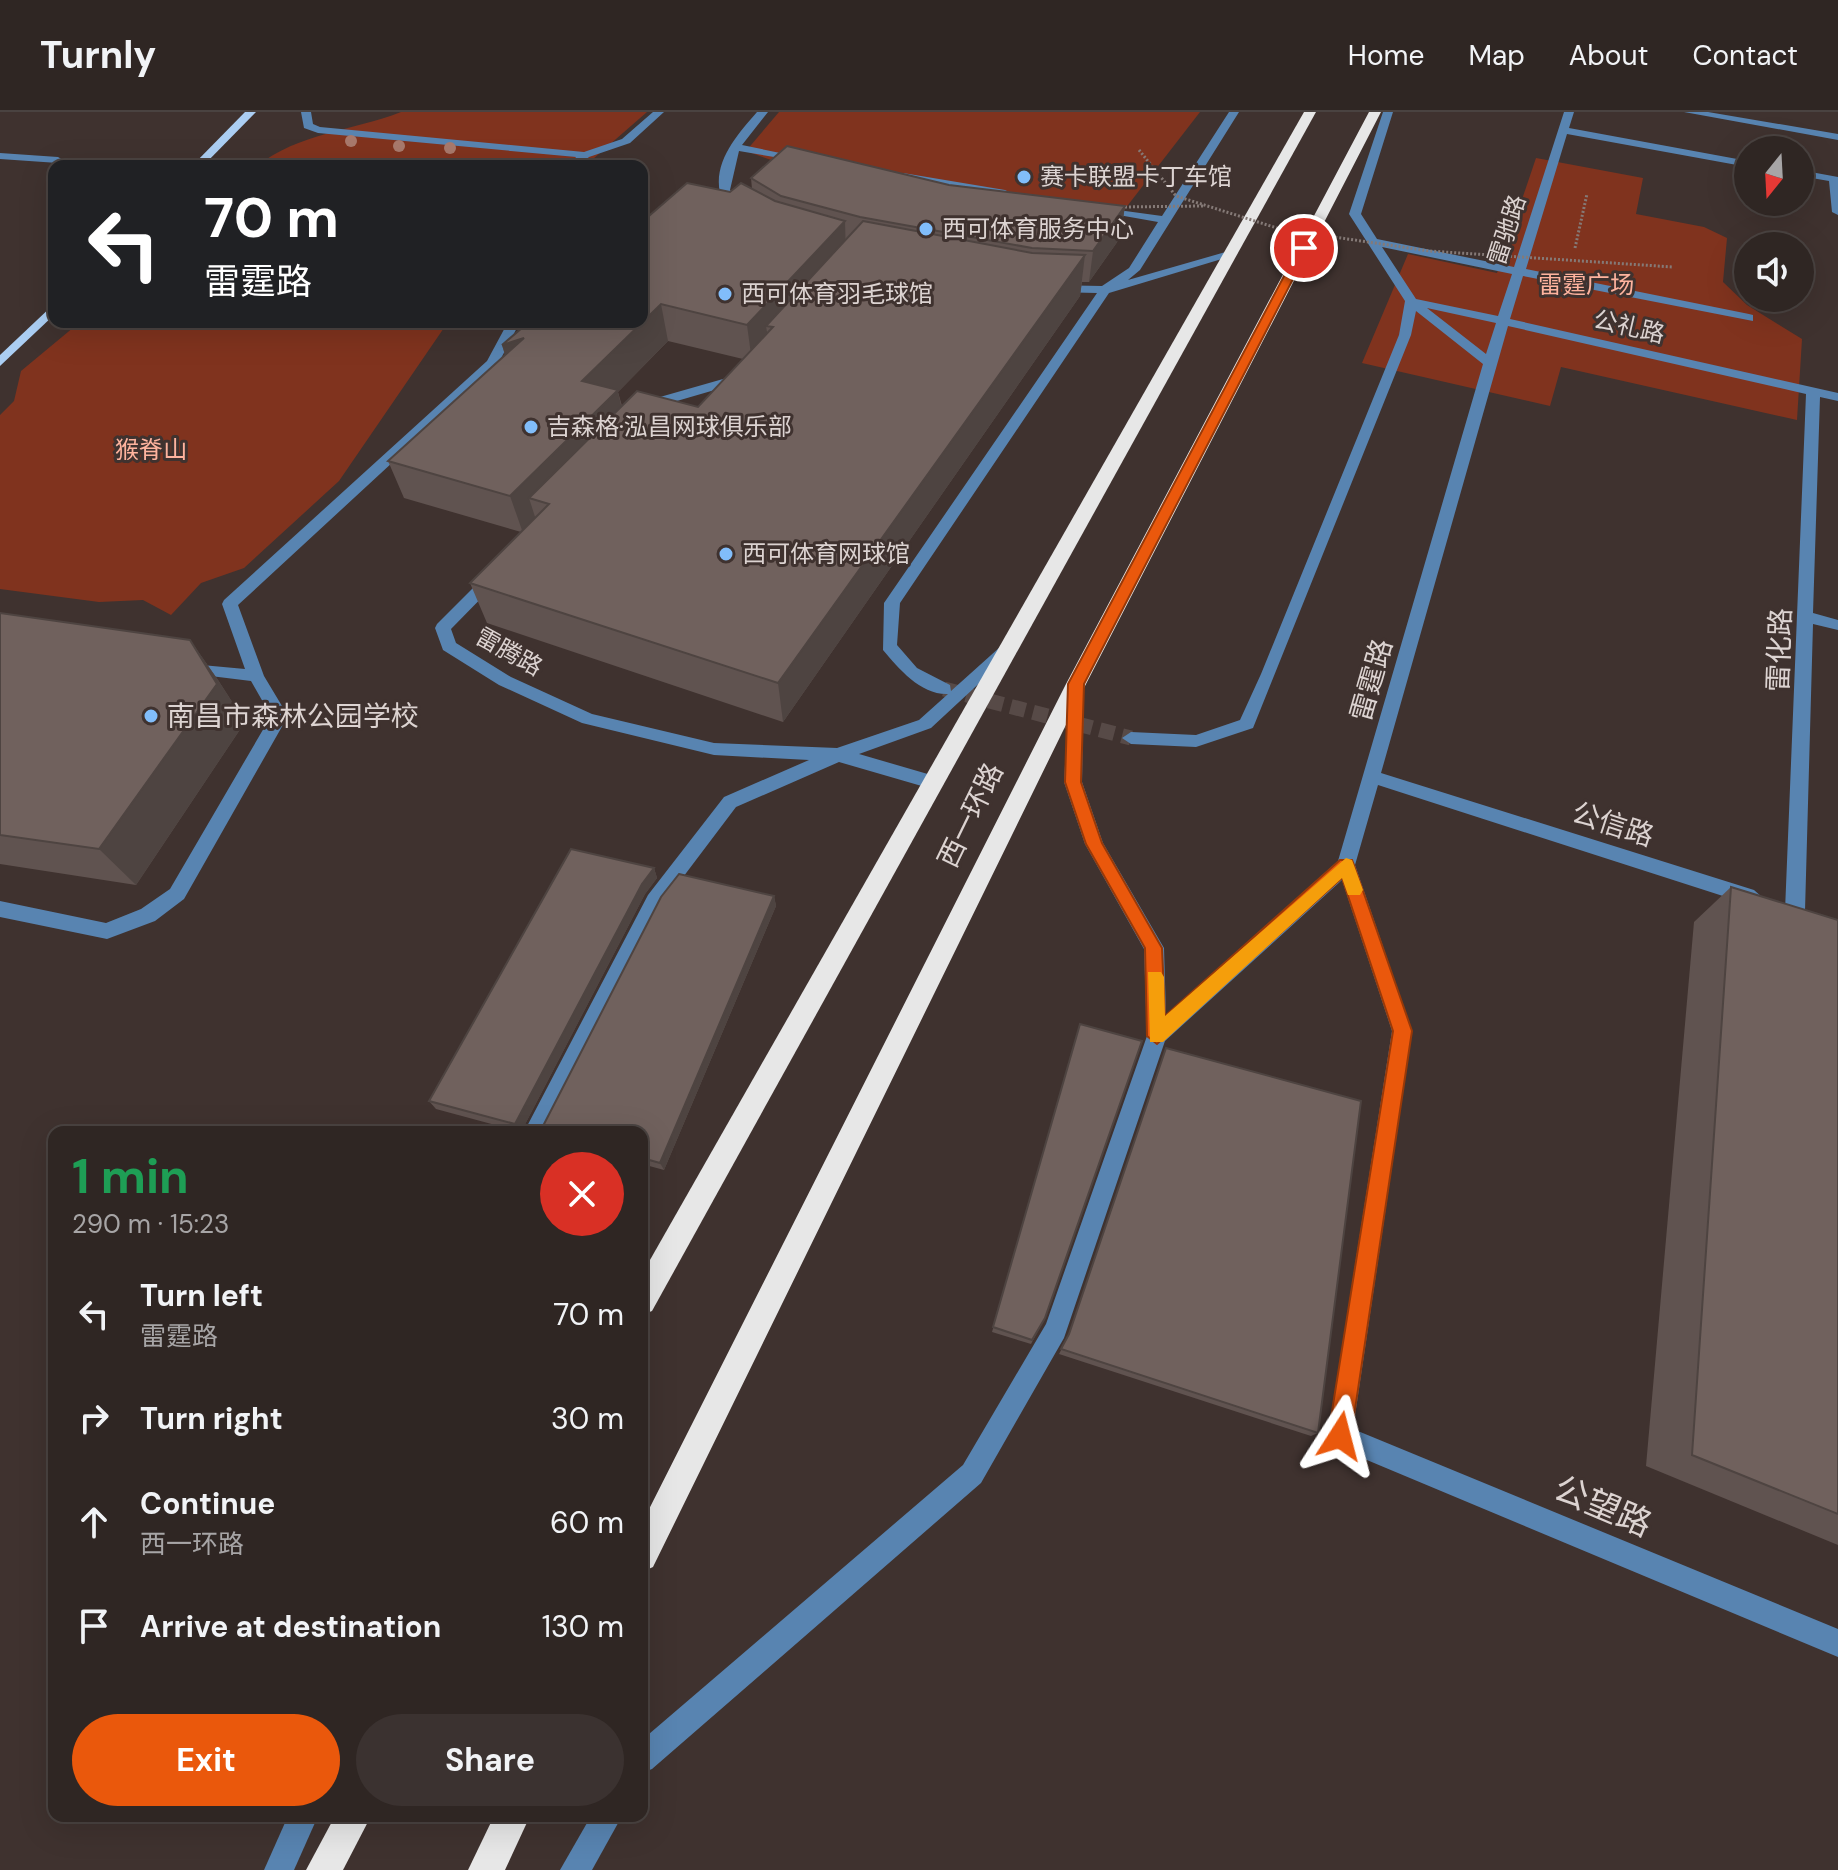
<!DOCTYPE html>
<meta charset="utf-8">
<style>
body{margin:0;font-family:"DM Sans","Noto Sans SC",sans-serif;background:#3b3230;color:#f1f3f6;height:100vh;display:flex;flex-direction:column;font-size:30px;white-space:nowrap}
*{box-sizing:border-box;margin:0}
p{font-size:26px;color:#a7a5a6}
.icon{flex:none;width:44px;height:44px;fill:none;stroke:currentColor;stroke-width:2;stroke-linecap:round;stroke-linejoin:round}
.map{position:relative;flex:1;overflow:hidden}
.sheet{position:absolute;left:48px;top:1014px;width:600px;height:696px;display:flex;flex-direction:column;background:#2f2623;border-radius:16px;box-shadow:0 8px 32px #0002,0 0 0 2px #4a4341}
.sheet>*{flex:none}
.hud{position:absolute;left:48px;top:48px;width:600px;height:168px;border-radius:16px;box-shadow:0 8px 32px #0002,0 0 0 2px #4a4341;background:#202124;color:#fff;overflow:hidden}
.needle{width:52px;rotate:198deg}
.tools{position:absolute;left:1734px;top:24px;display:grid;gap:16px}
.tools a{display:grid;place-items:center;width:80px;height:80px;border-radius:50%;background:#2f2623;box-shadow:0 8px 32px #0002,0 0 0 2px #4a4341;font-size:40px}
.pin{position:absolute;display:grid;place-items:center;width:68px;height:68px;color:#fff;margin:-34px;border:4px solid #fff;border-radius:50%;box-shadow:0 2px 8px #0007}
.me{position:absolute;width:88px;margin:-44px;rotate:9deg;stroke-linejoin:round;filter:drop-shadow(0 0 6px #0008)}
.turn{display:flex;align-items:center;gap:28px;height:168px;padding:0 24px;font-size:36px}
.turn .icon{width:104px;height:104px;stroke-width:2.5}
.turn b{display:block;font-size:56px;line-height:68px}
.round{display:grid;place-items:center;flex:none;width:84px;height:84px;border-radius:42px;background:#3b3230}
.overview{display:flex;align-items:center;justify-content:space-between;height:136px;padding:0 24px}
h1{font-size:48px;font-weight:700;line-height:60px;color:#1e9e55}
.action{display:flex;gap:16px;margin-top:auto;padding:16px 24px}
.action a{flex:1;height:92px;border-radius:48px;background:#ea580c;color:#fff;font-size:32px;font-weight:700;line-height:92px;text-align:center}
.action a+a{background:#3b3230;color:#f1f3f6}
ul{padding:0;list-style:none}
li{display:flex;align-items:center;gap:24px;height:104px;padding:0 24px}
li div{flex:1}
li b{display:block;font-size:30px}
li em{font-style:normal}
header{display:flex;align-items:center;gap:48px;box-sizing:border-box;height:112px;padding:0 40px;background:#2f2623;border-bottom:2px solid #4a4341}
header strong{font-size:38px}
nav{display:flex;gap:44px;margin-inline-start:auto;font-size:28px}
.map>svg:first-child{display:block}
.green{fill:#80331e}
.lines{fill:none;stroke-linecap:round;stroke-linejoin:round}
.minor-tunnel{stroke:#574a47;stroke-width:15;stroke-dasharray:15 8;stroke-linecap:butt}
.path{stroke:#857a77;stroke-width:3;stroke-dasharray:2 2;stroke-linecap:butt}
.minor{fill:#5884b1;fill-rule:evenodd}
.major{fill:#abcef3;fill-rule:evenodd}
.highway{fill:#e7e7e7;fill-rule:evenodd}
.path-bridge{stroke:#857a77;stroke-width:3;stroke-dasharray:2 2;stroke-linecap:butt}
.tree{fill:#a8796c}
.wall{fill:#605350;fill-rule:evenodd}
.shaded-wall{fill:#4e4441}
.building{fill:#70615d;stroke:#4e4441;stroke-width:2}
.route{fill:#ea580c;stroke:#983908;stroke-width:2}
.slow{fill:#f59e0b}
.poi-dot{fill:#81bdfa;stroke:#3f322f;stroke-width:3}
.labels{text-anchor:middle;stroke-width:6;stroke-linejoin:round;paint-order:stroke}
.far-poi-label{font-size:24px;fill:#dcd3d1;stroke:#3f322f;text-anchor:start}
.far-street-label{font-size:24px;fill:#dcd3d1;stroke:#3f322f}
.far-park-label{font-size:24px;fill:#feb39e;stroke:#3f322f}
.street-label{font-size:28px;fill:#dcd3d1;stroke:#3f322f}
.poi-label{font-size:28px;fill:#dcd3d1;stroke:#3f322f;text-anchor:start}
.near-street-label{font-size:34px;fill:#dcd3d1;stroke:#3f322f}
</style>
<header>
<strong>Turnly</strong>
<nav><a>Home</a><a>Map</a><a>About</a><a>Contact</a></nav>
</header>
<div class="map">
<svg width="1838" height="1758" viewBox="0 0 1838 1758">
<rect width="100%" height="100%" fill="#3f322f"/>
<g class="green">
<path d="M401 0H647L585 54H257C299 21 352 19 401 0Z"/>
<polygon points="779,0 1200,0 1111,115 823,67 746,39"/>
<polygon points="1536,46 1643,66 1636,102 1704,115 1727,126 1723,170 1747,193 1802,227 1797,308 1561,255 1550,294 1362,251 1408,142 1497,161"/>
<polygon points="80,210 448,210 339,369 244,456 201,471 171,503 143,488 99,490 0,477 0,303 14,289 21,259"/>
</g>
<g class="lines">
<polyline class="minor-tunnel" points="944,577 1131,626"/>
<polyline class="path" points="1575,136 1587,82"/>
<g class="minor">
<polygon points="301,0 311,0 313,12 320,15 584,40 622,27 653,0 664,0 630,31 589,45 578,54 572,51 576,45 318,21 304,16"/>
<path d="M757 0H768L742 33 809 47 804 50 739 39 730 78 749 96 743 99 720 81C713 49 738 22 757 0Z"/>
<path d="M1229 0H1239L1140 158 1128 168 1229 139 1235 143 1109 181 900 491 897 533 917 556 950 573 951 579 1000 535 1006 533 1014 539 931 616 859 642 938 665 941 670 938 675 932 677 839 650 736 695 662 793 546 1020H524L648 783 724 685 809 648 714 643 582 611 499 573 443 538 435 516 437 512 489 460H499V468L451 517 456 531 511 565 592 602 714 631 837 636 919 608 948 582C921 583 899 557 883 538L884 491 1097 181 1053 180 1049 179V173L1102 174 1129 156 1158 110 1096 99V95L1162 104Z"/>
<path d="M1383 0H1393L1361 102 1377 127 1514 155 1564 0H1574L1569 16 1748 49V55L1567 22 1526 157 1749 202 1753 203V209L1523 164 1510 207 1838 281V289L1820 285 1813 501 1838 508V518L1813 512 1805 799 1802 805H1788L1785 799 1806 282 1508 214 1381 661 1754 778 1763 786 1754 794 1378 673 1355 753 1412 919 1353 1317 1838 1517V1545L1331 1333 1328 1324 1392 919 1342 768 1165 929 1064 1226 981 1371 652 1657 642 1661V1628L963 1353 1046 1212 1147 924 1144 837 1085 732 1064 670 1070 568H1082L1084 572 1082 670 1103 731 1164 836 1166 903 1338 749 1483 252 1416 199 1411 223 1253 616 1196 635 1131 632 1122 626 1131 620 1196 623 1240 608 1261 562 1399 223 1405 189 1349 102ZM1382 135 1512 162 1498 204 1416 187ZM1427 196 1496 211 1486 242Z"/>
<polygon points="1684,0 1708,0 1838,22 1838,28"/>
<polygon points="0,41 58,45 63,48 58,51 0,47"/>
<polygon points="1800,58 1838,65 1838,103 1832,100 1829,69 1800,64"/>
<polygon points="903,61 1005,78 1011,81 1005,84 899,66 897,64"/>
<polygon points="508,210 520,210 497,254 238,493 264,564 288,604 184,787 155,809 107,827 0,805 0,789 106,811 141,797 170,777 271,604 251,569 186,561 180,559 180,551 245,557 222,492 224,488 487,249"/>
<polygon points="744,261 749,262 749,268 670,291 655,307 643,304 660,285"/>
<polygon points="288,1704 318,1704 294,1758 264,1758"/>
<polygon points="591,1704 622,1704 592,1758 560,1758"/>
</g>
<g class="major">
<polygon points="245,0 256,0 203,54 192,54"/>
<polygon points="54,192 54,203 0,254 0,243"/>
</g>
<g class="highway">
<polygon points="1304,0 1316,0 652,1199 642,1203 642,1162"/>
<polygon points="1369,0 1381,0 1086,572 653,1455 642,1460 642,1411 1066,572"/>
<polygon points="335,1704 371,1704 343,1758 306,1758"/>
<polygon points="494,1704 530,1704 505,1758 468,1758"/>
</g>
<g class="path-bridge">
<polyline points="1139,38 1176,84 1280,117 1429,139 1673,155"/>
<polyline points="1121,95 1203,94"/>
</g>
</g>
<g class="tree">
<circle cx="351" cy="29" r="6"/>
<circle cx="399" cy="34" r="6"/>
<circle cx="450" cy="36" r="6"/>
</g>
<g class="wall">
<path d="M751 66 949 73 1125 94 1120 126 1089 170H1082L1080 184 783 610 487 511 470 471 521 420 404 386 388 349 505 243 502 233 730 80 752 77ZM668 229 743 247 698 295 622 294 618 280Z"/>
<polygon points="0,501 190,528 218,568 245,610 136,773 0,752"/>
<polygon points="654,756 657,766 645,782 521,1020 436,997 429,989"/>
<polygon points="1731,775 1838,808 1838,1433 1646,1354 1694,810"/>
<polygon points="774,784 776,794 664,1058 642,1052 642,1020 531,1020 528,1016 543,1014"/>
<polygon points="1080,912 1045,1206 1031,1232 992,1220"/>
<polygon points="1163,944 1318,1321 1311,1324 1059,1242 1068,1225"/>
</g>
<g class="shaded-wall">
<polygon points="1125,94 1120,126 1089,170 1093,139"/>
<polygon points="845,109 846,146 773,215 766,214 769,232 752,250 747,213"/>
<polygon points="1085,143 1080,184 783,610 778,571"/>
<polygon points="661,192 668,229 618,280 626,315 549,392 529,386 536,408 523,421 510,384 582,269"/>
<polygon points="524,226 514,270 502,233"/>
<polygon points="190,528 218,568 245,610 136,773 99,737"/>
<polygon points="654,756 657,766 645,782 521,1020 515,1012 642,772"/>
<polygon points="774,784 776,794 664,1058 660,1051"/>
</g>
<g class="building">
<polygon points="787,34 949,73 1125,94 1093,139 1032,136 860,105 781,84 751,66"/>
<polygon points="687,71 730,80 741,71 775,89 845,109 747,213 661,192 582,269 618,278 510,384 388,349 524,226 502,233 529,210 642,210 642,110"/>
<polygon points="863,109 1032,141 1085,143 778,571 470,471 549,392 529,386 637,279 698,295 773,215 766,214"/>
<polygon points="0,501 190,528 217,572 99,737 0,723"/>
<polygon points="571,737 654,756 642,772 515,1012 429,989"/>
<polygon points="679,762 774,784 660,1051 642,1046 642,1020 544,1020 528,1016 543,1014 661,785"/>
<polygon points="1731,775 1838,808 1838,1402 1692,1343"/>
<polygon points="1080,912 1142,929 1045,1206 1032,1228 993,1215"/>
<polygon points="1166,936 1361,989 1318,1321 1061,1237 1069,1222"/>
</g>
<polygon class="route" points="1300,134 1309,136 1084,572 1081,670 1102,731 1162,836 1165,904 1340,748 1352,748 1354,753 1412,919 1351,1324 1348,1332 1340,1336 1332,1332 1328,1324 1393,919 1342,766 1157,932 1147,924 1145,836 1086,732 1065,670 1068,572"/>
<polygon class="slow" points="1346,746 1352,748 1363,778 1360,783 1348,783 1342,766 1163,930 1150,930 1148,860 1161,860 1164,865 1165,904"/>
<g class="poi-dot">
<circle cx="1024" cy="65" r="8"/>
<circle cx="926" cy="117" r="8"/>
<circle cx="725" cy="182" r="8"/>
<circle cx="531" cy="315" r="8"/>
<circle cx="726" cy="442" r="8"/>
<circle cx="151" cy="604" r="8"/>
</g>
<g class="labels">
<g class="far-poi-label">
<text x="1040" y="73">赛卡联盟卡丁车馆</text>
<text x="942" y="125">西可体育服务中心</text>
<text x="741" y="190">西可体育羽毛球馆</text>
<text x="547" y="323">吉森格·泓昌网球俱乐部</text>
<text x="742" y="450">西可体育网球馆</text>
</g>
<g class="far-street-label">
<text transform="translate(1507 118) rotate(-72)" y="8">雷驰路</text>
<text transform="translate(1629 215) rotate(13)" y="8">公礼路</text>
<text transform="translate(509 540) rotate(29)" y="8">雷腾路</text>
</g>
<g class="far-park-label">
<text x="1586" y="181">雷霆广场</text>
<text x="151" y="346">猴脊山</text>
</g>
<g class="street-label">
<text transform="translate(1779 538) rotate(-88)" y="10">雷化路</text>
<text transform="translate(1371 568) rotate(-74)" y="10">雷霆路</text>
<text transform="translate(970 703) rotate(-64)" y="10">西一环路</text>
<text transform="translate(1613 712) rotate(18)" y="10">公信路</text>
</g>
<g class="poi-label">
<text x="167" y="614">南昌市森林公园学校</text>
</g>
<g class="near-street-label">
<text transform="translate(1603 1394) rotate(23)" y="12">公望路</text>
</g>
</g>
</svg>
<div class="tools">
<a><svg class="needle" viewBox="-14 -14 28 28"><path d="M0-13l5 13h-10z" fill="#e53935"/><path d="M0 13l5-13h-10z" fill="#a7a5a6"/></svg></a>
<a><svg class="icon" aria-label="sound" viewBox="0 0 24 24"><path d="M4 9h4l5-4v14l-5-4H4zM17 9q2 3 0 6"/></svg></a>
</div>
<div class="pin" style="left:1304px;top:136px;background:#d93025"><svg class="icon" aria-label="arrive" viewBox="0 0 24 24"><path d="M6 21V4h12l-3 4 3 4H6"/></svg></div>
<svg class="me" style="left:1340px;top:1324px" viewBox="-20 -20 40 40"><path d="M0-17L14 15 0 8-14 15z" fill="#ea580c" stroke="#fff" stroke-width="4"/></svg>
<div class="hud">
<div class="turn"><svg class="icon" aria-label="left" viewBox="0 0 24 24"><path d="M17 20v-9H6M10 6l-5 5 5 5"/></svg><div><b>70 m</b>雷霆路</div></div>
</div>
<section class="sheet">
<div class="overview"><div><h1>1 min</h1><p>290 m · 15:23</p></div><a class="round" style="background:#d93025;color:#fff"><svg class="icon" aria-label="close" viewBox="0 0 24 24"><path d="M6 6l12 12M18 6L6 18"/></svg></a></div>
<ul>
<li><svg class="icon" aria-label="left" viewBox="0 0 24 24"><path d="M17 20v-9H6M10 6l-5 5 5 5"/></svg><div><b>Turn left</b><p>雷霆路</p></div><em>70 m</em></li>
<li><svg class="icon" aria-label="right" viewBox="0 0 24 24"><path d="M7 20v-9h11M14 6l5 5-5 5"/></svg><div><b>Turn right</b></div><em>30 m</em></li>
<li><svg class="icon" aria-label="ahead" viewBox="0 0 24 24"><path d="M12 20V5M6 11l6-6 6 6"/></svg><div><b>Continue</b><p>西一环路</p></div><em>60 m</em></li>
<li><svg class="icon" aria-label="arrive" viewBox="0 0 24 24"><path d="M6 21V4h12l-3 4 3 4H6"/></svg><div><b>Arrive at destination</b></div><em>130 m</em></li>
</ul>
<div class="action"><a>Exit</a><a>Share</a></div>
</section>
</div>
